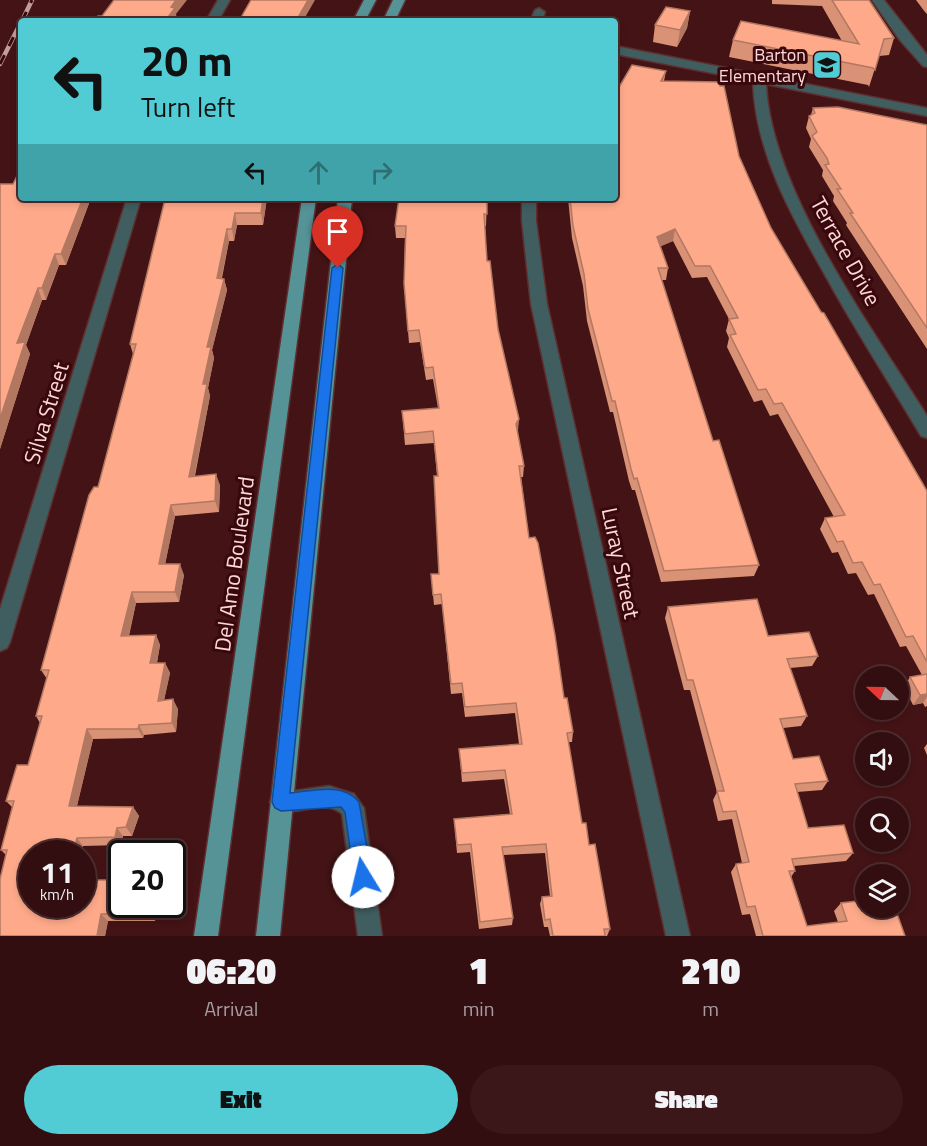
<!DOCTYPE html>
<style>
body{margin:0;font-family:"Titillium Web",sans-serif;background:#3b1719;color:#f1f3f6;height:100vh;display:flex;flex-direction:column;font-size:22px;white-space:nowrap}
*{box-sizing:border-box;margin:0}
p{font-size:20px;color:#a99c9f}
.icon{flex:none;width:33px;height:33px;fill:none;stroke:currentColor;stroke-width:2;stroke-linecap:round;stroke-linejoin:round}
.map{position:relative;height:936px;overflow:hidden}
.panel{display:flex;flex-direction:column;background:#330e10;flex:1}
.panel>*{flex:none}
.banner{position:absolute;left:18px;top:18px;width:600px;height:183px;border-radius:6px;box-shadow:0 3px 9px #0003,0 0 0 2px #4e2e30;background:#51ccd4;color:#111;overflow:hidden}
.needle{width:39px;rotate:292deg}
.tools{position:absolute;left:855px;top:666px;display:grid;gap:12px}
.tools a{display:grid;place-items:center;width:54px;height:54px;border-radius:50%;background:#330e10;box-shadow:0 3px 9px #0003,0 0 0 2px #4e2e30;font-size:30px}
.speed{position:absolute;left:18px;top:840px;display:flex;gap:12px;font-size:30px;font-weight:700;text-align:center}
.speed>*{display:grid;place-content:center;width:78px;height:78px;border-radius:50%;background:#330e10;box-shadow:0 3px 9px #0003,0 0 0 2px #4e2e30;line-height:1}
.speed small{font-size:15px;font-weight:400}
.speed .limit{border:3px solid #111;border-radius:9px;background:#fff;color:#111}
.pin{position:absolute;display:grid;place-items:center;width:51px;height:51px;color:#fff;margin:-62px -26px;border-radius:50% 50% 50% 0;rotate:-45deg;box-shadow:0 0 6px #0007}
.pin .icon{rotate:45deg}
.me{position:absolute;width:66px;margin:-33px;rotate:351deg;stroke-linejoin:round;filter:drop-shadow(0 0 4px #0008)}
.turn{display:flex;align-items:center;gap:21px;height:126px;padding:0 24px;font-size:27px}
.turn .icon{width:78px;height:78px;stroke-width:2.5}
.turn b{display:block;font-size:42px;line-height:51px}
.lanes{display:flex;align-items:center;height:57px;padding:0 24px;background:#0003;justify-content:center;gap:30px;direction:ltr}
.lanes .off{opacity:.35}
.eta{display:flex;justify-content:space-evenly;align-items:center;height:102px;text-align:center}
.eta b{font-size:36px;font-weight:800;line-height:42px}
.primary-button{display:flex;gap:12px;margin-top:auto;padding:12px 24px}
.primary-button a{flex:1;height:69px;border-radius:36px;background:#51ccd4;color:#111;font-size:24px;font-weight:800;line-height:69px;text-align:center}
.primary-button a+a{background:#3b1719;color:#f1f3f6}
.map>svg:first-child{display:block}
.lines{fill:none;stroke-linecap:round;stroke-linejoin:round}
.minor-casing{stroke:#5e2f30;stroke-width:3}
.major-casing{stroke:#5e2f30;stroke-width:3}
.minor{fill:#405d5f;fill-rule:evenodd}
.major{fill:#559397;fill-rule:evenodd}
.rail-casing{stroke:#c39c9c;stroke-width:4.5}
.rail{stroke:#39080c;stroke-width:3;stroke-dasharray:10;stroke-linecap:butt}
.wall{fill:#da9277}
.shaded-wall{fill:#b27761}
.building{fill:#feaa8a;stroke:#b27761;stroke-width:1.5}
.route{fill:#1a73e8;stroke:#114b97;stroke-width:1.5}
.labels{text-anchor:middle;stroke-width:6;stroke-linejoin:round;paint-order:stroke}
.far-poi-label{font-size:18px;fill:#fbd9d8;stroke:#39080c;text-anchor:end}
.street-label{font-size:22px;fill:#fbd9d8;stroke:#39080c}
</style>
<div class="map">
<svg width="927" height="936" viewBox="0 0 927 936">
<rect width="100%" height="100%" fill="#441315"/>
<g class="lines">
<g class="minor-casing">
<g id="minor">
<polygon points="218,0 230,0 218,21 206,21"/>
<polygon points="872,0 884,0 927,55 927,67 923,66 899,39"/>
<polygon points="539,8 545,12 542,21 530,21 535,10"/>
<path d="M615 46 927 108V116L766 84C771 190 871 326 927 416V438L921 436C889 382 855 330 825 275 791 215 755 152 753 81L615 54Z"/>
<polygon points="127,198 141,198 10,642 7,648 0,651 0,609"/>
<polygon points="522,198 536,198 536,221 547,304 690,936 666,936 531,304 522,221"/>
<path d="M329 786 354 794 364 808 382 936H358L342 814C324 797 294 818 273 810L270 802 273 794Z"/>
</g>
</g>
<g class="major-casing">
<g id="major">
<polygon points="364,0 376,0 365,21 353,21"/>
<polygon points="393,0 405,0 395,21 383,21"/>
<polygon points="302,198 316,198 218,936 194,936"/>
<polygon points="338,198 352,198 280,936 256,936"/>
</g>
</g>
<use href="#minor" class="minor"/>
<use href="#major" class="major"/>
<g class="rail-casing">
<g id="rail">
<polyline points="22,21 32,0"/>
<polyline points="0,64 21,22"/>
</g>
</g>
<use href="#rail" class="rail"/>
</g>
<g class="wall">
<polygon points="772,0 869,0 894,38 889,55 879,56 869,87 868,85 729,57 733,40 842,41 822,6 772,4"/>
<polygon points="916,0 927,0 927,14 925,12"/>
<polygon points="690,11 687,28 677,47 653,42 655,25"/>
<polygon points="666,71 664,81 739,156 771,228 927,491 927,706 925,707 923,703 913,705 904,687 910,677 922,675 906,646 900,647 874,594 868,595 856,573 848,574 838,552 832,553 820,529 825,518 834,517 778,414 770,416 762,400 754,402 727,347 729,338 726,331 729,319 707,277 692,278 673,241 660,246 668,268 666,280 661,280 713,441 759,565 754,576 661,582 635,490 632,490 629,481 613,412 610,412 587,321 583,286 572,238 568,198 615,198"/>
<polygon points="813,108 927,125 927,349 846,225 847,223 833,201 834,196 822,176 823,170 809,147 811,139 806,128 809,116 811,115"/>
<polygon points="0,184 91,198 66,265 59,265 46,300 42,300 26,345 30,354 0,449"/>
<polygon points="267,198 263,225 237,225 234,241 229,241 222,278 224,279 227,290 212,350 214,358 208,388 210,396 195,476 220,485 219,512 175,516 165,564 184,575 179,602 136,603 129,636 156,635 160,645 157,663 165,663 170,673 164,700 178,709 176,732 144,735 143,738 93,739 77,806 133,807 139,816 132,836 123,836 121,845 83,846 32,904 158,904 155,921 108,921 105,936 0,936 6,855 1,850 12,807 6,801 28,765 40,723 36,716 47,679 41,670 98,487 133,354 130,344 165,199"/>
<polygon points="487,198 486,226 485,226 487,261 498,329 519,419 517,432 524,466 523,477 521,477 529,538 564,698 573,732 572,742 568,742 582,823 589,845 610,929 607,936 550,936 548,927 544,927 540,904 542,897 550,896 545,853 503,855 513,918 512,925 479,929 470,852 457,853 454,819 510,814 504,779 462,782 459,749 519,744 515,713 465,717 462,693 451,694 442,604 434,605 432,585 431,574 439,574 437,476 434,443 405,445 402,411 438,408 433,379 426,380 420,342 409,343 404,283 405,238 396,238 395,226"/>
<polygon points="668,607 768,636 818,656 812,666 790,668 807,716 801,726 783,728 793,759 828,781 822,790 797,792 808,828 853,853 846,861 794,866 795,871 791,877 807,926 838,922 834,911 841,903 905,936 756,936 750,914 742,915 731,872 736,864 742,863 732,819 718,821 713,800 717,792 690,690 684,690 665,618"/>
<polygon points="927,744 927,755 924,748"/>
</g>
<g class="shaded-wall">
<polygon points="176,0 187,0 176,14 177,19 176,21 165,21 171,7"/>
<polygon points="308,0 315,0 303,21 296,21"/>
<polygon points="690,11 687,28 677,47 680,30"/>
<polygon points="83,198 91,198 66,265 61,254"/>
<polygon points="263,198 267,198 263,225 261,213"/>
<polygon points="235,213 237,225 234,241 232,229"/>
<polygon points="227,229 229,241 219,289 217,278"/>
<polygon points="675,229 673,241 655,249 657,237"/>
<polygon points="55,254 59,265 46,300 42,288"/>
<polygon points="224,279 227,290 212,350 214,358 208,388 210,396 192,488 189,477 203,384 207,347"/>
<polygon points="38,288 42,300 26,345 30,354 0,449 0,419 17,343"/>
<polygon points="519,419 518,431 515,436 516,424"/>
<polygon points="216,474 220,485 219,512 215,501"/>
<polygon points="171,505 175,516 163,575 159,564"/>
<polygon points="180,564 184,575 179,602 175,592"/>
<polygon points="132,592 136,603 126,646 121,636"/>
<polygon points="156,635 160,645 155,673 150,663"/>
<polygon points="165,663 170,673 162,710 158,701"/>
<polygon points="927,694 927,697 923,703 913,705 920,695"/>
<polygon points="173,699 178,709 176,732 172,723"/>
<polygon points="139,725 144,735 143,738 138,729"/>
<polygon points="87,729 93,739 75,814 69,806"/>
<polygon points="133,807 139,816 132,836 126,827"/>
<polygon points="117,828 123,836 121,845 115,837"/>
<polygon points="77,838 83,846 81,854 73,854"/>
<polygon points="151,904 158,904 155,921 149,914"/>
<polygon points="101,914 108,921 105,936 97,936"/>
</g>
<g class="building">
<polygon points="114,0 176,0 171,7 175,8 165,21 95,21 98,16 102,16"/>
<polygon points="251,0 308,0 296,21 239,21"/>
<polygon points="832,0 869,0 894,38 884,39 875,70 873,68 733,40 741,21 859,44"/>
<polygon points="666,7 690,11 680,30 655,25"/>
<polygon points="632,65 666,71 661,81 720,82 720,86 724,86 739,156 771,228 821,312 824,313 927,491 927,662 913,636 906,637 880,584 874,585 862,562 853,563 843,541 837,542 825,518 845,515 782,403 774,404 766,389 758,390 730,335 736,334 729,319 738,318 710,266 695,266 675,229 657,237 668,268 658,268 713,441 719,440 759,565 664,571 637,478 634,479 631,469 615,401 612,401 588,309 584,274 573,226 570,198 615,198 615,94"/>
<polygon points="838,107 927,125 927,328 850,213 853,213 837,189 841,189 825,165 829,164 827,158 812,136 817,132 809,116 815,113 813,108"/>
<polygon points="21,168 21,198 83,198 61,254 55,254 42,288 38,288 17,343 25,342 0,419 0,184 13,184"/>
<polygon points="169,198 263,198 261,213 235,213 232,229 227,229 217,278 224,279 207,347 211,347 203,384 207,384 189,477 216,474 215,501 171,505 159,564 180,564 175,592 132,592 121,636 156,635 150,663 165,663 158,701 173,699 172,723 139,725 138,729 87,729 69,806 133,807 126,827 117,828 115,837 77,838 73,854 32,854 32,904 82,904 82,880 122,880 122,904 151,904 149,914 101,914 97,936 0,936 0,879 7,850 1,850 14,801 6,801 17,765 28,765 42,716 36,716 49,670 41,670 89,495 94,487 98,487 136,344 130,344 165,199 169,199"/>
<polygon points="399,198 487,198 487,214 484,214 487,261 490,261 498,329 519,419 516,424 524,466 519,466 529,538 535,537 538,543 555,635 564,698 567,698 573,732 567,733 582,823 586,823 589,845 595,844 610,929 604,929 605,936 553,936 550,919 545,920 542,897 552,896 546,844 502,847 513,918 480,922 471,844 457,845 454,819 512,814 505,770 462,773 459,749 522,744 516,703 465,707 462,683 451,684 441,594 433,595 431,574 439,574 434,476 438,476 433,431 405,434 402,411 439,408 433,367 425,368 419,330 408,331 404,283 406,226 395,226"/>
<polygon points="757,599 768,636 809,632 818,656 787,659 807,716 780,719 793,759 819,756 828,781 795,784 808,828 844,825 853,853 792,859 795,871 789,871 807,926 847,921 841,903 866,900 866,908 895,908 905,936 763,936 755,906 747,907 736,864 749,862 736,811 723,812 717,791 724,791 693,680 687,680 668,607"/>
<polygon points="927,674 927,694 920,695 910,677"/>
</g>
<path class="route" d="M338 264 343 268 290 793C314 791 342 782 359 802L372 877 369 883 363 886 357 883 354 877 345 812 341 807 281 811 275 808 272 802 332 268Z"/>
<defs>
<g id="school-square" transform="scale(1.5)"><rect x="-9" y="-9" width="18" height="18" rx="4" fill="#51ccd4" stroke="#39080c"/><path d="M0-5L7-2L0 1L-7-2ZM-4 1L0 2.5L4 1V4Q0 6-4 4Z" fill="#111"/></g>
</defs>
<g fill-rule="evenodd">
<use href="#school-square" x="827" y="65"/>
</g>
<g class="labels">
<g class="far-poi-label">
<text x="806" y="61">Barton<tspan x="806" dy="21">Elementary</tspan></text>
</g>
<g class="street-label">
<text transform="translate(846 251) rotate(61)" y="8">Terrace Drive</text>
<text transform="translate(46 413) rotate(-73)" y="8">Silva Street</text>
<text transform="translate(621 563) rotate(78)" y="8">Luray Street</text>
<text transform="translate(234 564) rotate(-82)" y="8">Del Amo Boulevard</text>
</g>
</g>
</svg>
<div class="tools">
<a><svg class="needle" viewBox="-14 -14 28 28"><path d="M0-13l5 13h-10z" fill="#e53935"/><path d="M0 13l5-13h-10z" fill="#a99c9f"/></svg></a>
<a><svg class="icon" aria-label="sound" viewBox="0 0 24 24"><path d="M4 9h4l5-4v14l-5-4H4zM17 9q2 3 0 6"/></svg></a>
<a><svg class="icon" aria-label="search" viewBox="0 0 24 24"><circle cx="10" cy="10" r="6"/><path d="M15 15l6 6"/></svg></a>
<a><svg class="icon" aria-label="layers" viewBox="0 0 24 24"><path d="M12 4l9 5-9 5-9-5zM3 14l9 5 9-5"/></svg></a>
</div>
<div class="speed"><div>11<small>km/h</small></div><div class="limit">20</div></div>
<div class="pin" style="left:338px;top:268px;background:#d93025"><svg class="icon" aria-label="arrive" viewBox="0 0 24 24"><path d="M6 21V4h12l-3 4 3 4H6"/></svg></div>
<svg class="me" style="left:363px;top:877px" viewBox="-20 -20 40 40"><circle r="19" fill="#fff"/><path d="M0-13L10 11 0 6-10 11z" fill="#1a73e8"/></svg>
<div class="banner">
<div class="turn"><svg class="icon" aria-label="left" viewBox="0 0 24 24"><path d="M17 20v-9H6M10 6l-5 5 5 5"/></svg><div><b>20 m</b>Turn left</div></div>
<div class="lanes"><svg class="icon" aria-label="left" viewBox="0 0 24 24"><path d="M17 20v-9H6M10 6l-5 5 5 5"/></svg><svg class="icon off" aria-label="ahead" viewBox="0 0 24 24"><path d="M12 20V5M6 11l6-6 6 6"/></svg><svg class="icon off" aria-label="right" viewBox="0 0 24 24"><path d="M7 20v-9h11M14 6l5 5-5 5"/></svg></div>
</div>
</div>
<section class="panel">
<div class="eta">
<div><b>06:20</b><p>Arrival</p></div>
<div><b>1</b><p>min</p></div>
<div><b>210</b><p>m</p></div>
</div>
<div class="primary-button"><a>Exit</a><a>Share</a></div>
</section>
